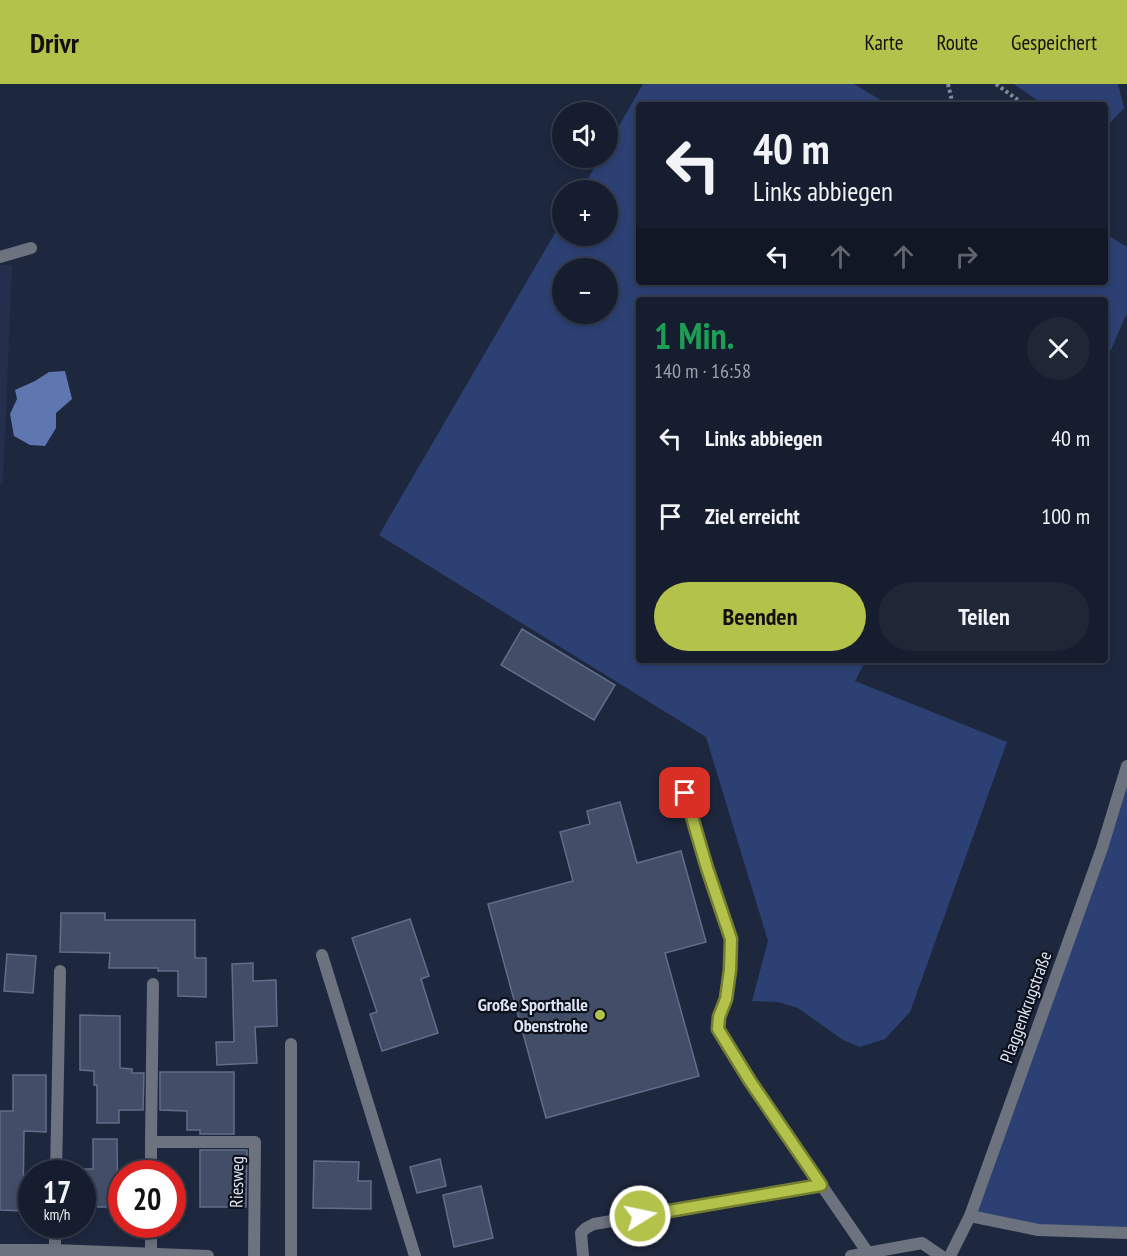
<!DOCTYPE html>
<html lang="de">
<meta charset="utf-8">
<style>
body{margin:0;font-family:"PT Sans Narrow",sans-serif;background:#1f2636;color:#f1f3f6;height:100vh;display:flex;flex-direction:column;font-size:22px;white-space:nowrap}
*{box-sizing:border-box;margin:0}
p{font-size:20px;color:#9ea2aa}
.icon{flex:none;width:33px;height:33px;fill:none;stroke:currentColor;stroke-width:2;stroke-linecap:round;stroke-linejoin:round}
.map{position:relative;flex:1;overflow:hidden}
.panel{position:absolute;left:636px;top:213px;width:472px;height:366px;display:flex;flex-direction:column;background:#161d2e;border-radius:6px;box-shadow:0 3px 9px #0003,0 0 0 2px #353b4a}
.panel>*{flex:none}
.banner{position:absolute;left:636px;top:18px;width:472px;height:183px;border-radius:6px;box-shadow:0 3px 9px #0003,0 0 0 2px #353b4a;background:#161d2e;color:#f1f3f6;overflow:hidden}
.controls{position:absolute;left:552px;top:18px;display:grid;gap:12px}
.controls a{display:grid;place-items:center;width:66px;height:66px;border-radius:50%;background:#161d2e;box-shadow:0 3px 9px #0003,0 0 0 2px #353b4a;font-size:30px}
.speed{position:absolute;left:18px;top:1076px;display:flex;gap:12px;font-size:30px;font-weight:700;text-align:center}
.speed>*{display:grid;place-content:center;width:78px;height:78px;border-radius:50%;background:#161d2e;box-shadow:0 3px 9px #0003,0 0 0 2px #353b4a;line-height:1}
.speed small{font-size:15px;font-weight:400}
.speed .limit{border:9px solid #d22;background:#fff;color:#111}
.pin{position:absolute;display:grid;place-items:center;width:51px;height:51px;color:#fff;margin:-26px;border-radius:12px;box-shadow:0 3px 9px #0006}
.me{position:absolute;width:66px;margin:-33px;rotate:80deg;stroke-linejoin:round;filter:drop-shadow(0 0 4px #0008)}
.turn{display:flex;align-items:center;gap:21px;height:126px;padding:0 18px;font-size:27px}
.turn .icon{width:78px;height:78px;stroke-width:2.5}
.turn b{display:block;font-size:42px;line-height:51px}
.lanes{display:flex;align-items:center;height:57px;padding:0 18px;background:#0003;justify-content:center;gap:30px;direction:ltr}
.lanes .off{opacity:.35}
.round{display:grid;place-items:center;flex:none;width:63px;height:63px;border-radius:32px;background:#1f2636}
.headline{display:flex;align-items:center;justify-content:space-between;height:102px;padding:0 18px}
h1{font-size:36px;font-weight:600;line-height:45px;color:#1e9e55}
.primary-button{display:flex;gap:12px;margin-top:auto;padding:12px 18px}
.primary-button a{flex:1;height:69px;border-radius:36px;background:#b3c24b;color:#111;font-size:24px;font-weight:600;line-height:69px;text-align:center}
.primary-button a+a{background:#1f2636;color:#f1f3f6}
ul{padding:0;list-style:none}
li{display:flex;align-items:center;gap:18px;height:78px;padding:0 18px}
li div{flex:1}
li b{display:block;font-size:22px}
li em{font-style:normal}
header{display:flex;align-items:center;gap:36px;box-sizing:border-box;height:84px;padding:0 30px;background:#b3c24b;color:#111}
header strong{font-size:28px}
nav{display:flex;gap:33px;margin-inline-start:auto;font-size:21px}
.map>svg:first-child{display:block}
.built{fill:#232f4c}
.green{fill:#2c4073;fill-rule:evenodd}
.water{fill:#5e77b0}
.building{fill:#424e67;stroke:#626e89;stroke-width:1.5}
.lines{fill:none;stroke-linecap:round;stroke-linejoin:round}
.path{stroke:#80889b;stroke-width:4;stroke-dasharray:3 3;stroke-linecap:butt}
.lane{stroke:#6c727e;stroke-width:12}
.street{stroke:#6c727e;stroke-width:12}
.route-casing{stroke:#747e31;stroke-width:15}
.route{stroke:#b3c24b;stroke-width:10}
.poi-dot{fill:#b3c24b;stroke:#0c111b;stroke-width:2}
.labels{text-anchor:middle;stroke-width:4.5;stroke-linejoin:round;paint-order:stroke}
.poi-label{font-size:18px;font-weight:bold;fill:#dde4f3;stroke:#0c111b;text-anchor:end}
.street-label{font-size:18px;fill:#dde4f3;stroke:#0c111b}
</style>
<header>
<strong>Drivr</strong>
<nav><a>Karte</a><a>Route</a><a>Gespeichert</a></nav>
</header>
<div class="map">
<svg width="1127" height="1172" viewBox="0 0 1127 1172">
<rect width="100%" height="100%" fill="#1d273e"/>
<polygon class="built" points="0,181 12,181 3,400 0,400"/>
<g class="green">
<path d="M643 0H854L889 21H639V198H1106V150L1127 163V229L1106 277V216H639V576H866L855 597 1007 658 910 928 885 955 860 963 843 956 798 924 778 918 752 917 768 857 706 653 379 451 562 137V152H608V106H581L600 74H608V61ZM562 184H608V230H562Z"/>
<polygon points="1014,0 1118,0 1124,24 1106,43 1106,21 1044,21"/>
<polygon points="1127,682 1127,1149 1038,1146 970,1132"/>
</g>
<polygon class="water" points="65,287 72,315 56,329 56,344 45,362 30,361 14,352 10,330 17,315 15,306 35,297 49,288"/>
<g class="building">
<polygon points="522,545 615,601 594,636 501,581"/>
<polygon points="620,718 637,779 681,767 706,858 665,869 699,992 546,1034 488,820 573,797 560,748 590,740 587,727"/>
<polygon points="61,829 105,829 105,836 195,836 195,874 206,874 206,913 178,912 178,887 158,887 158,884 109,884 110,869 60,868"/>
<polygon points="410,835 429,892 421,895 438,949 382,967 370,930 377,928 352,854"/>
<polygon points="7,870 36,872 33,909 4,907"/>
<polygon points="253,879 253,897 276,896 277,942 255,943 257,979 217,981 216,958 234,958 232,880"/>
<polygon points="80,931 120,932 120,984 132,985 132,989 144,989 143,1026 119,1026 119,1039 97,1039 97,1001 94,1001 94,987 80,986"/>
<polygon points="160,988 234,988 234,1050 200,1050 200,1046 187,1046 187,1027 160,1026"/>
<polygon points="13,991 46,991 46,1048 24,1047 23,1127 0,1126 0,1027 13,1027"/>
<polygon points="93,1055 117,1055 118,1123 84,1123 84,1085 93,1085"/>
<polygon points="200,1066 247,1066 246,1123 200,1123"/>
<polygon points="440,1075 446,1102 417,1109 410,1083"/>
<polygon points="314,1077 359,1078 358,1097 371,1097 371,1125 313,1124"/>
<polygon points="481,1102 493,1154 454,1163 443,1111"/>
</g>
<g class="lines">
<g class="path">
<polyline points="948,0 953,21"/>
<polyline points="996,0 1025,21"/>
</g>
<g class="lane">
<polyline points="0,173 31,164"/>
<polyline points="685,709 707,784 731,855 730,886 726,915 719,933 718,945 750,997 868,1169"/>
<polyline points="322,871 415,1172"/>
<polyline points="583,1172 581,1149 586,1144 594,1140 821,1101"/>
</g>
<g class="street">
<polyline points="151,1058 153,900"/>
<polyline points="56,1089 60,887"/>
<polyline points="151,1089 151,1058 255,1058 254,1172"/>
<polyline points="970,1132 1038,1146 1127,1149"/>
<polyline points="151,1140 151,1169"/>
<polyline points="0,1166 55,1166 208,1172"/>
<polyline points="55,1166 55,1140"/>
<polyline points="291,1172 291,960"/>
<polyline points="851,1172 922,1159 941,1172"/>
<polyline points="950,1172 970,1132 1102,764 1127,682"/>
</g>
</g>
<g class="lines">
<g class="route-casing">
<polyline id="route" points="640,1132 821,1101 750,997 718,945 719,933 726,915 730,886 731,855 707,784 685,709"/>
</g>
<use href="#route" class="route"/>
</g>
<circle class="poi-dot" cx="600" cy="931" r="6"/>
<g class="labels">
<g class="poi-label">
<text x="588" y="927">Große Sporthalle<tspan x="588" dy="21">Obenstrohe</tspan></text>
</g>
<g class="street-label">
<text transform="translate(1026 923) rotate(-70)" y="6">Plaggenkrugstraße</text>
<text transform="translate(237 1098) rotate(-89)" y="6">Riesweg</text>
</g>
</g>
</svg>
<div class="controls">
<a><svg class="icon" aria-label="sound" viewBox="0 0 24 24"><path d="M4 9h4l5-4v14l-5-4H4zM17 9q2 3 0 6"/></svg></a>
<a>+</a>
<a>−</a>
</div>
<div class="speed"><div>17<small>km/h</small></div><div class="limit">20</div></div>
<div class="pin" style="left:685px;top:709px;background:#d93025"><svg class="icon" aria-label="arrive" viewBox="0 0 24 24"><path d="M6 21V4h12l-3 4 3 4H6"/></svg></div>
<svg class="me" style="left:640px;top:1132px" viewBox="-20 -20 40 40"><circle r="17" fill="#b3c24b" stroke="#fff" stroke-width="3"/><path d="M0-11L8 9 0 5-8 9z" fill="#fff"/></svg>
<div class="banner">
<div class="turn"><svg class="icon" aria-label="left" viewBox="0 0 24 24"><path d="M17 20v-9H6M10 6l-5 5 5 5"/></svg><div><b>40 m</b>Links abbiegen</div></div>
<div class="lanes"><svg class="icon" aria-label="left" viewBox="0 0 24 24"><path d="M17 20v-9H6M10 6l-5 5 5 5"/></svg><svg class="icon off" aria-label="ahead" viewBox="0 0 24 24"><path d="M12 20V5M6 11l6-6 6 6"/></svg><svg class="icon off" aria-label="ahead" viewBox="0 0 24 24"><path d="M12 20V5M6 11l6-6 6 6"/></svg><svg class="icon off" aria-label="right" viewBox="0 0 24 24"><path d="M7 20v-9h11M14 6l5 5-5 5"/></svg></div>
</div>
<section class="panel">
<div class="headline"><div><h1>1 Min.</h1><p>140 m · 16:58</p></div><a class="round"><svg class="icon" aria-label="close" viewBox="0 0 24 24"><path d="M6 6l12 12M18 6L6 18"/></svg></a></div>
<ul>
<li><svg class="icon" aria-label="left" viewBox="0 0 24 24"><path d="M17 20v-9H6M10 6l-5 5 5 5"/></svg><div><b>Links abbiegen</b></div><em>40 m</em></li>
<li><svg class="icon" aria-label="arrive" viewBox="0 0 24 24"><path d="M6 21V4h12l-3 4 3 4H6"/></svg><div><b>Ziel erreicht</b></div><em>100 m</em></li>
</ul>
<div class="primary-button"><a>Beenden</a><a>Teilen</a></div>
</section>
</div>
